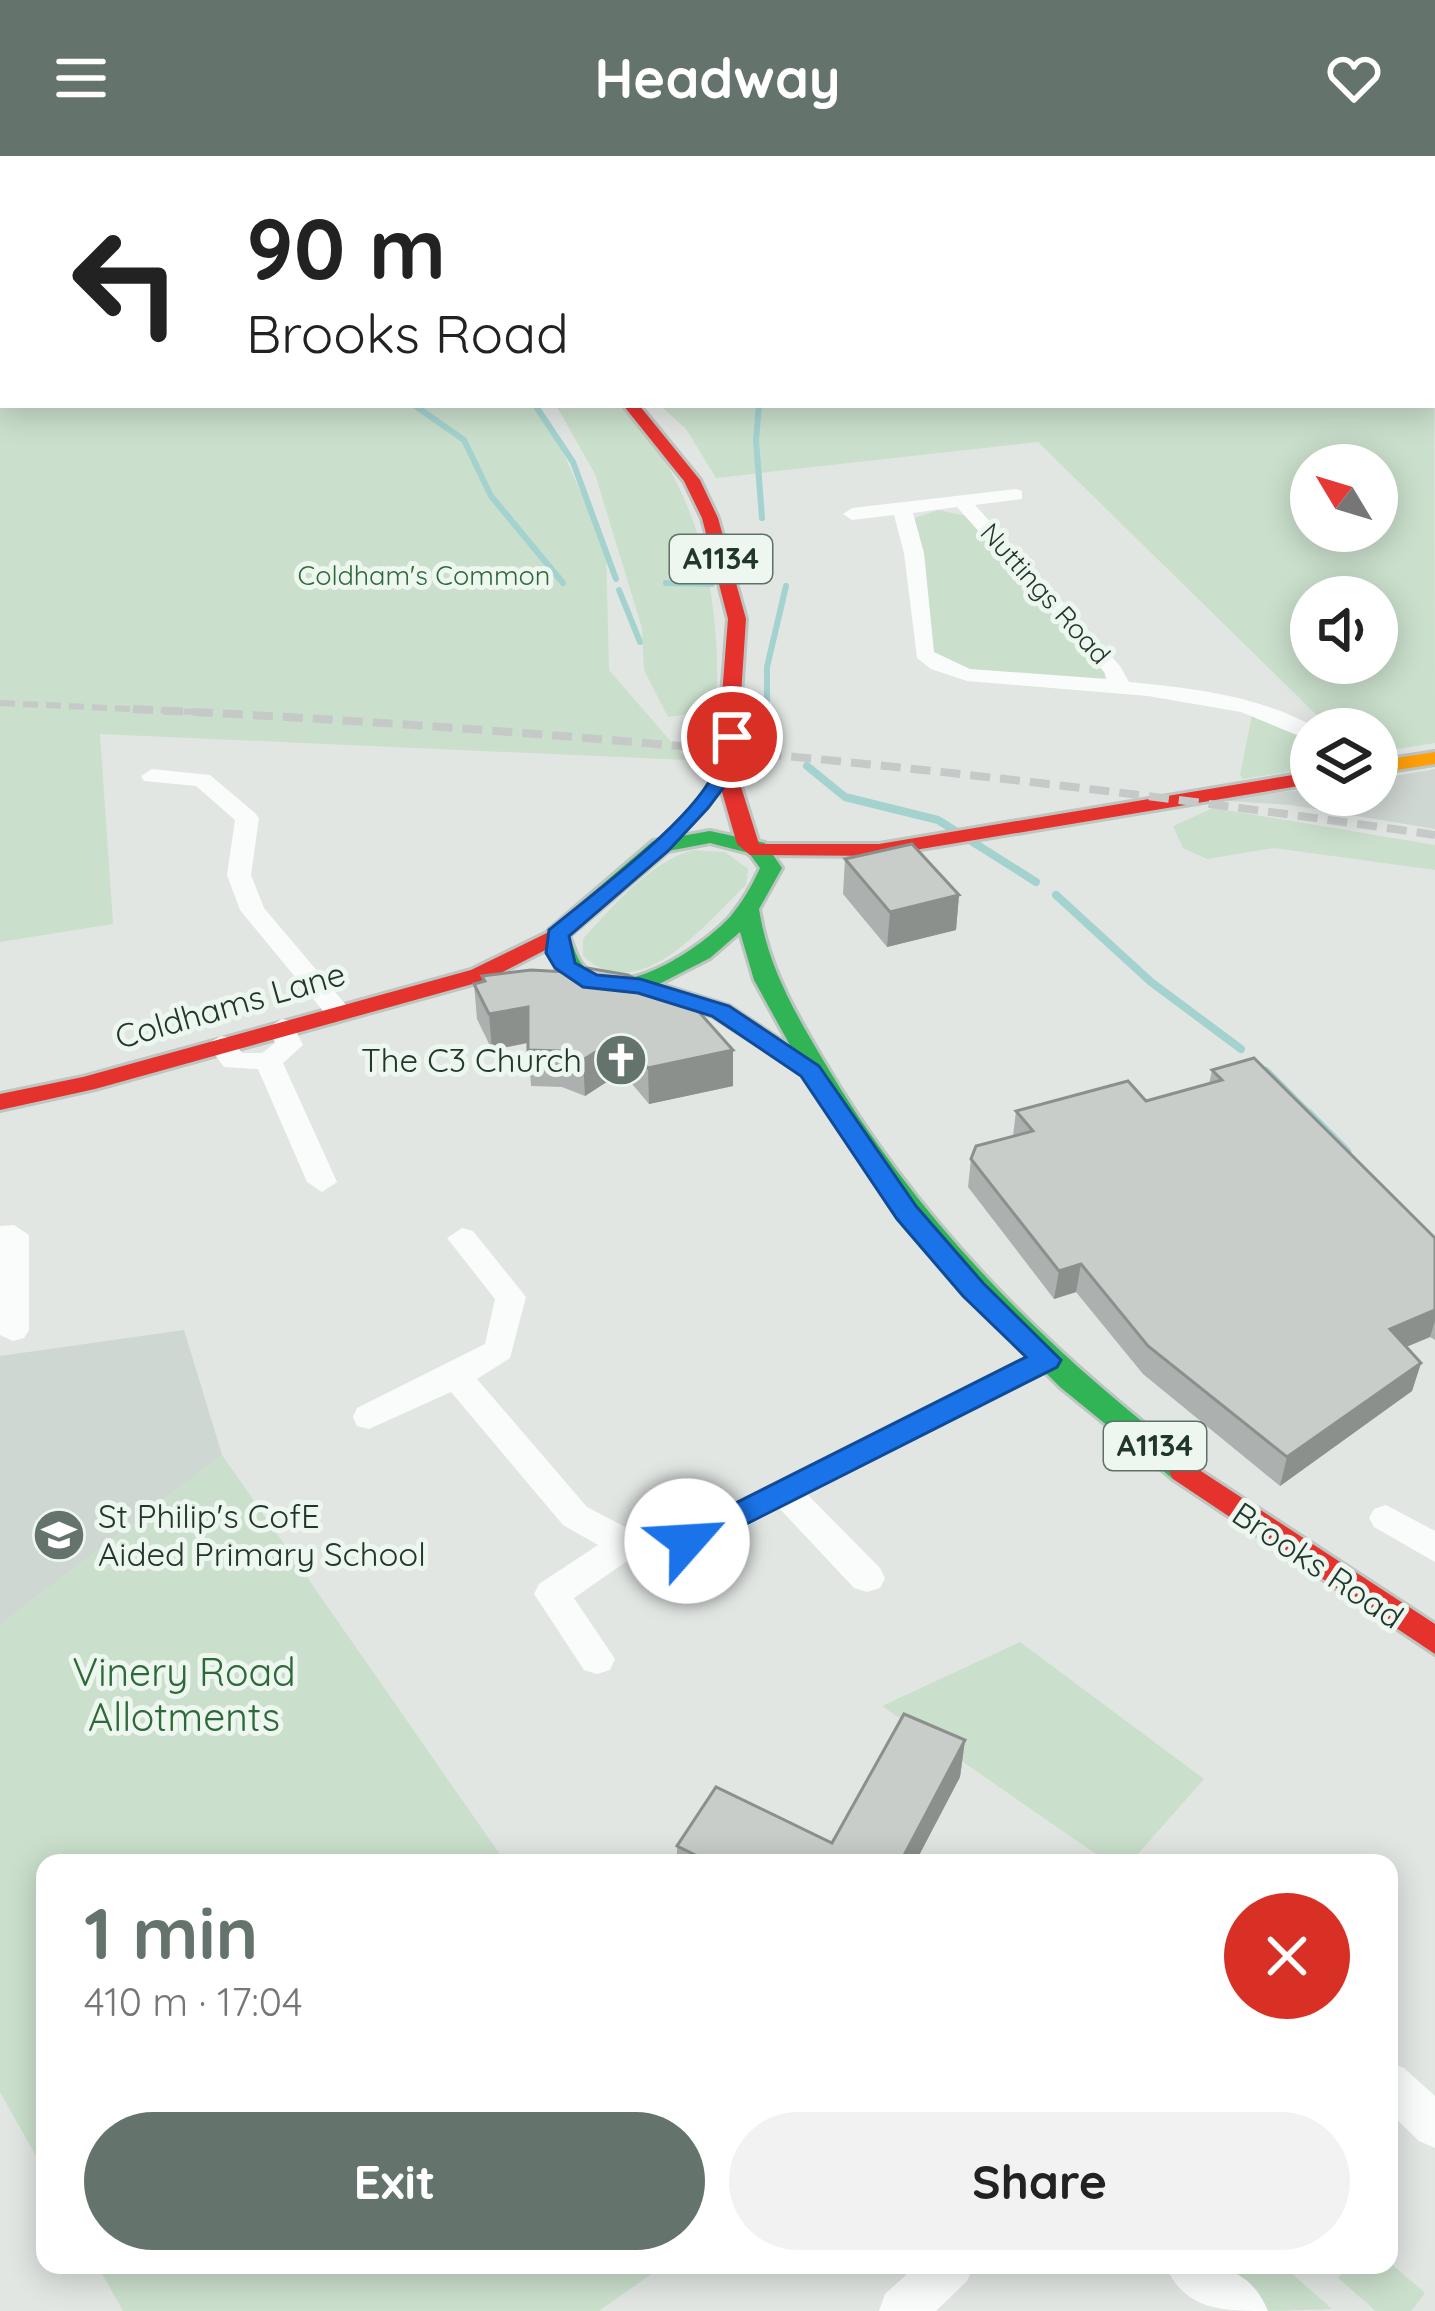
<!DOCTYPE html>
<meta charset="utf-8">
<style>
body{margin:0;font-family:Quicksand,sans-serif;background:#f2f2f2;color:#222;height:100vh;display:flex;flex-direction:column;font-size:45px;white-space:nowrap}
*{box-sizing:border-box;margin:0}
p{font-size:39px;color:#767676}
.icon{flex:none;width:66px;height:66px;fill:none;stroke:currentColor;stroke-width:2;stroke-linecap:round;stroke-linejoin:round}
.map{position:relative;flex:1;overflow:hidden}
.side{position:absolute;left:36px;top:1698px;width:1362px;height:420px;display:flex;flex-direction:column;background:#fff;border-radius:24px;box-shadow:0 6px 30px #0003}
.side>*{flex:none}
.hud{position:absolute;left:0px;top:0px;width:1437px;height:252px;box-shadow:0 6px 30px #0003;background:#fff;color:#222;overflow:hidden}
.needle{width:78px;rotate:308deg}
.tools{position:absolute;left:1290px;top:288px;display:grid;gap:24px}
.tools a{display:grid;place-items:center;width:108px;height:108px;border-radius:50%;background:#fff;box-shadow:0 6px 30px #0003;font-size:60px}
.pin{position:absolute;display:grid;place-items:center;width:102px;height:102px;color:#fff;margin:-51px;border:6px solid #fff;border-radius:50%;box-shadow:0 3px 12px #0007}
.me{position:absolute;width:132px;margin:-66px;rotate:64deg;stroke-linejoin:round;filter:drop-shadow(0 0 9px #0008)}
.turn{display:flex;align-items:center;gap:42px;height:252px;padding:0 48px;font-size:54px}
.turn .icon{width:156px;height:156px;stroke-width:2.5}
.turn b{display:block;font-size:84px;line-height:102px}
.round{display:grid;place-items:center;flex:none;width:126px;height:126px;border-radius:63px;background:#f2f2f2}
.summary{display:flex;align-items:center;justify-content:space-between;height:204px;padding:0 48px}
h1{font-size:72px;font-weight:800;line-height:90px;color:#64746c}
.button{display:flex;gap:24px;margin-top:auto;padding:24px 48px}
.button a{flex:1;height:138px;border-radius:72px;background:#64746c;color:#fff;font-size:48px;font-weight:800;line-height:138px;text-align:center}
.button a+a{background:#f2f2f2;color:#222}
header{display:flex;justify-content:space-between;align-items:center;height:156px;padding:0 48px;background:#64746c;color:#fff;font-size:54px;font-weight:800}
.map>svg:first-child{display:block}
.built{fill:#cfd7d2}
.green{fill:#cadfcc;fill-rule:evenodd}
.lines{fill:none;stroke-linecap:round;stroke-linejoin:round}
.stream-far2{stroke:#a3d2cf;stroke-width:6}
.stream-far1{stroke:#a3d2cf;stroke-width:8}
.stream{stroke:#a3d2cf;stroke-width:9}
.taxiway{fill:#d3d8d5;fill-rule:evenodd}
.runway{fill:#d3d8d5;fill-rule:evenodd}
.fast-casing{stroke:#bdc5c1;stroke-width:6}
.slow-casing{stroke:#bdc5c1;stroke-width:6}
.jam-casing{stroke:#bdc5c1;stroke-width:6}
.street{fill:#fafbfb;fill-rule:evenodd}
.fast{fill:#30b455;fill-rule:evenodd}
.slow{fill:#ff9f0a;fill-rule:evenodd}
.jam{fill:#e5322d;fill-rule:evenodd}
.rail-far1{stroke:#c5c9c7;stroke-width:6;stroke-dasharray:15 8;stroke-linecap:butt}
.rail{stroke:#c5c9c7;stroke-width:8;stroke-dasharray:20 10;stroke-linecap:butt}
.wall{fill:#acb0ae}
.shaded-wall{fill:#8c908d}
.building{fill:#c8cdca;stroke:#8c908d;stroke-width:3}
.route{fill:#1a73e8;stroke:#114b97;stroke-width:3}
.labels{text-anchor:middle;stroke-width:10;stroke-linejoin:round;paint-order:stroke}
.far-park-label{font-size:27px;fill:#2e6a39;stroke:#eef6f0}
.far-street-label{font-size:27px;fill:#21372c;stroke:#eef6f0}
.shield{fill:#eef6f0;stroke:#5e7067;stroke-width:3}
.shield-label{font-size:30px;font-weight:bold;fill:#21372c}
.street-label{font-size:33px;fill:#21372c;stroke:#eef6f0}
.poi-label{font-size:33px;fill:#21372c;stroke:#eef6f0;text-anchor:end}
.near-park-label{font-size:39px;fill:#2e6a39;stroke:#eef6f0}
</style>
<header><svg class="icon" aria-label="menu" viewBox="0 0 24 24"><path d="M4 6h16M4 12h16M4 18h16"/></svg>Headway<svg class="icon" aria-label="heart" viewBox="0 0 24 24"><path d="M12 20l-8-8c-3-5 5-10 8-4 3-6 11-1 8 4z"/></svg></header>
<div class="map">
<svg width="1435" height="2155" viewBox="0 0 1435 2155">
<rect width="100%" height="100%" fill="#e1e6e3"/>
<g class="built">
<polygon points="1435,613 1435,673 1291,649 1212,644 1311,633 1311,639 1377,639 1377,623"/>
<polygon points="184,1174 222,1299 0,1469 0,1200"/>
</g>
<g class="green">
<polygon points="0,0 132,3 3,3 3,249 534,249 550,267 606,393 609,514 687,604 100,578 113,768 0,786"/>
<polygon points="554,0 1349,0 1352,3 553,3"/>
<path d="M1434 92 1435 587 1377 596V573H1331L1038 286 716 322 686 273 660 249H1434ZM1311 309H1377V375H1311ZM1311 441H1377V507H1311Z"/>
<path d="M556 249H620C700 324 723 448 716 554L668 561 644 514 642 472 595 318Z"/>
<polygon points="938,354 966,360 1105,512 1105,521 1096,527 961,514 931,499 915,362"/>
<polygon points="1252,559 1286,567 1311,587 1311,612 1243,623 1240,619"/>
<polygon points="1213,652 1435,689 1435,714 1274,692 1207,703 1183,692 1173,670"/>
<path d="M693 694 725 696 748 713 746 729C707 765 641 853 583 800V783C611 752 651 705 693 694Z"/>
<polygon points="222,1299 506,1707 45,1707 45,2016 0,1936 0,1469"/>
<polygon points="1020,1486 1204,1623 1130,1707 1109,1707 882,1550"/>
<polygon points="1389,2106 1425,2137 1411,2155 1376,2155 1338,2122 1349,2109"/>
<polygon points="97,2109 664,2109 599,2155 123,2155"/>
<polygon points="1209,2109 1282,2109 1332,2153 1267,2155"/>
</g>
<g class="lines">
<g class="stream-far2">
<polyline points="414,249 464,284 491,340 563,427"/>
<polyline points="535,249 573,306 616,423"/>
<polyline points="759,249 756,284 762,362"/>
<polyline points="666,427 712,428"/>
<polyline points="619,434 640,486"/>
<polyline points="767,556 767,511 786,430"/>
</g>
<g class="stream-far1">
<polyline points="767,553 767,579 778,588"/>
<polyline points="807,610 845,641 938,664 1036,726"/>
<polyline points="1056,739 1151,826 1241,893"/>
<polyline points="1266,915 1311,960"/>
</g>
<polyline class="stream" points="1308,957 1347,996"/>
<g class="taxiway">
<polygon points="691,0 727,0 728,3 692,3"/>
<polygon points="924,0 960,0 961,3 925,3"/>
</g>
<polygon class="runway" points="1358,0 1435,0 1435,22 1434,3"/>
<g class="fast-casing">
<path id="fast" d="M710 675 765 687 782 712 759 753C768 811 794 855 823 904 918 1066 1046 1194 1195 1307L1199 1315 1195 1323H1173L1060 1231 958 1129 869 1016 809 922 713 860 635 836 590 835 564 819 546 779 549 774 653 685ZM710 687 749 697 760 712C752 730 743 745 730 761 703 790 614 854 581 807 576 800 573 789 569 780L668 695ZM740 776 754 824 791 891 729 850 659 828 710 802Z"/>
</g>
<g class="slow-casing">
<polygon id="slow" points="1435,596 1435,608 1377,617 1377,605"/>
</g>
<g class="jam-casing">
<g id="jam">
<polygon points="623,249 639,249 700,324 718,362 746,463 736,615 759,688 879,688 1311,616 1311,628 879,700 750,699 737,688 716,615 728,463 702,362 684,325"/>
<polygon points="557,772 568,779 565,784 487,824 95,933 0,954 0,938 83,921 471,814"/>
<polygon points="1184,1304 1435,1468 1435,1498 1173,1323 1169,1315 1173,1307"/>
</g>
</g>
<g class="street">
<path d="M1016 333 1022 335V343L975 349 1120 510 1129 526C1194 532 1261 540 1318 573H1311V585L1241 556 1148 540 967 525 931 513 917 502 904 397 894 359 852 364 843 358 852 352ZM957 351 1104 516 1107 523 970 513 934 496 924 397 913 357Z"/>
<polygon points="152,613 210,619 255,657 259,662 251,719 264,752 346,849 350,855 346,861 328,861 240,754 227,719 235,664 196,630 144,625 141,620"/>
<polygon points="282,863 291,865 303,889 283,907 337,1026 322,1036 307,1026 258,913 224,911 207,888 221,880 231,882 242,897 262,897 275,887 269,871"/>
<polygon points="14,1069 29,1079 29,1174 24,1182 13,1185 0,1179 0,1070"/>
<polygon points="462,1072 473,1075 526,1141 510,1202 477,1223 587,1351 631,1374 682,1372 1035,1196 1057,1196 1062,1204 1057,1212 808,1339 880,1412 885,1422 880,1432 867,1436 854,1432 780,1353 699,1395 633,1401 574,1442 615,1503 610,1514 597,1518 584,1514 534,1438 539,1428 598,1389 563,1369 451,1236 369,1273 357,1270 353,1261 357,1252 485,1188 495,1143 447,1082"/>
<polygon points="1386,1349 1435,1375 1435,1406 1374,1371 1369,1362 1374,1353"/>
<polygon points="1389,1906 1404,1912 1435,1940 1435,1992 1419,1985 1389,1956"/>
<polygon points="917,2109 974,2109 967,2125 936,2155 879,2155 885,2138"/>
<path d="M1165 2109C1210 2109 1248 2106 1268 2155 1223 2155 1185 2155 1165 2109Z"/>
</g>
<use href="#fast" class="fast"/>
<use href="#slow" class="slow"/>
<use href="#jam" class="jam"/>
<polyline class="rail-far1" points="0,547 196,556"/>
<path class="rail" d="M133 553C569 573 1003 616 1435 679"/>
</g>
<g class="wall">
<polygon points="845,703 959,739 956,774 887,791 843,738"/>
<polygon points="482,820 733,894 733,930 649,948 622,916 585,940 562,931 531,930 528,887 492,894 477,863 474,828 483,826"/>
<polygon points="1212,914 1435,1082 1435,1184 1430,1181 1406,1191 1421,1207 1412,1235 1280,1330 1143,1218 1076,1136 1054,1143 968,1031 971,1003 1013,980 1016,955 1146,945 1209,928"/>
<polygon points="965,1584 960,1621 915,1707 677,1707 677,1690 832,1687"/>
</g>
<g class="shaded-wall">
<polygon points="959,739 956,774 887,791 890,756"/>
<polygon points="528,851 531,886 492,894 489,858"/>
<polygon points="621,880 622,916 585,940 583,904"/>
<polygon points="733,894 733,930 649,948 648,912"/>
<polygon points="1081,1108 1076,1136 1054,1143 1059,1115"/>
<polygon points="1435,1154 1435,1165 1430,1181 1382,1201 1390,1173"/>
<polygon points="1421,1207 1412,1235 1280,1330 1287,1301"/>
<polygon points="965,1584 960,1621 915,1707 900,1707"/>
</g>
<g class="building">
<polygon points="912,688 959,739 890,756 845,703"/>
<polygon points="587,812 628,819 699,856 733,894 648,912 621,880 583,904 560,895 528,894 528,851 489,858 474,828 485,825 482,820 531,814 585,817"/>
<polygon points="1254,902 1435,1082 1435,1154 1390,1173 1421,1207 1287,1301 1148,1190 1081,1108 1059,1115 971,1003 976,990 1033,975 1016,955 1128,925 1146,945 1222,924 1212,914"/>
<polygon points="904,1558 965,1584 900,1707 712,1707 677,1690 716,1631 832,1687"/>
</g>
<path class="route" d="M725 577 742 581 736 615 708 652 668 695 569 780 575 807 597 819 640 823 729 850 819 910 916 1050 983 1127 1061 1204 1057 1211 687 1398 676 1394 671 1385 676 1377 1026 1201 963 1140 897 1063 801 920 712 860 638 837 583 831 555 812 546 797 549 774C592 738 697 662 716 612 721 601 720 588 725 577Z"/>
<defs>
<g id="church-disc" transform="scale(2.7)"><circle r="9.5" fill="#64746c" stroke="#eef6f0"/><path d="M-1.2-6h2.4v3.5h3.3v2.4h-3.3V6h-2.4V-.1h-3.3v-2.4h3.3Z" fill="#fff"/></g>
<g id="school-disc" transform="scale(2.7)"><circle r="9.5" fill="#64746c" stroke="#eef6f0"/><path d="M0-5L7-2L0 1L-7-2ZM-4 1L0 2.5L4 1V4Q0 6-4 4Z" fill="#fff"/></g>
</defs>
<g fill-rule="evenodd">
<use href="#church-disc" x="621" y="904"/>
<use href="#school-disc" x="59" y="1379"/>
</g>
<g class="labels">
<g class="far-park-label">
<text x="424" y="429">Coldham's Common</text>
</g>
<g class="far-street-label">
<text transform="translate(1045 438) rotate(48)" y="9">Nuttings Road</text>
</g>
<g class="shield">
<rect x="670" y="379" width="102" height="48" rx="9"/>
<rect x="1104" y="1266" width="102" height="48" rx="9"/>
</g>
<g class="shield-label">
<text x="721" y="413">A1134</text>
<text x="1155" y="1300">A1134</text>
</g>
<g class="street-label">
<text transform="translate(230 849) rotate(-16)" y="12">Coldhams Lane</text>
<text transform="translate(1318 1409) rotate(34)" y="12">Brooks Road</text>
</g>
<g class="poi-label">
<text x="582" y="916">The C3 Church</text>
<text x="98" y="1372" text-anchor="start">St Philip's CofE<tspan x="98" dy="38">Aided Primary School</tspan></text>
</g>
<g class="near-park-label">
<text x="184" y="1530">Vinery Road<tspan x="184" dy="45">Allotments</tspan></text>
</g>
</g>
</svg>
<div class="tools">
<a><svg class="needle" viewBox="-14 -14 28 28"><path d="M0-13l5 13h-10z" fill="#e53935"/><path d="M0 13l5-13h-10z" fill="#767676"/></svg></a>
<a><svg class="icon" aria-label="sound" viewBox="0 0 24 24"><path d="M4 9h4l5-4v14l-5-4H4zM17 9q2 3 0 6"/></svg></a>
<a><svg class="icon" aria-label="layers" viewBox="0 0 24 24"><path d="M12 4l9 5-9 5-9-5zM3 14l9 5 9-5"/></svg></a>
</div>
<div class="pin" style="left:732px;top:581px;background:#d93025"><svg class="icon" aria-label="arrive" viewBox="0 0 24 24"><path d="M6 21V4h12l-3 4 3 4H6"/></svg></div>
<svg class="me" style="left:687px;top:1385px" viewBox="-20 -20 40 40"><circle r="19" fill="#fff"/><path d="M0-13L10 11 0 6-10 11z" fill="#1a73e8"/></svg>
<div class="hud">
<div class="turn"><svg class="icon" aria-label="left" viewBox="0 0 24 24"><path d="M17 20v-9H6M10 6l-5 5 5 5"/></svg><div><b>90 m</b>Brooks Road</div></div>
</div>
<section class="side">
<div class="summary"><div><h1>1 min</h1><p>410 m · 17:04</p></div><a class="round" style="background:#d93025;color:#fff"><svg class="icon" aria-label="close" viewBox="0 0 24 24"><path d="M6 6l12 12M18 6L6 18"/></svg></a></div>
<div class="button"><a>Exit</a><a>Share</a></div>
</section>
</div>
